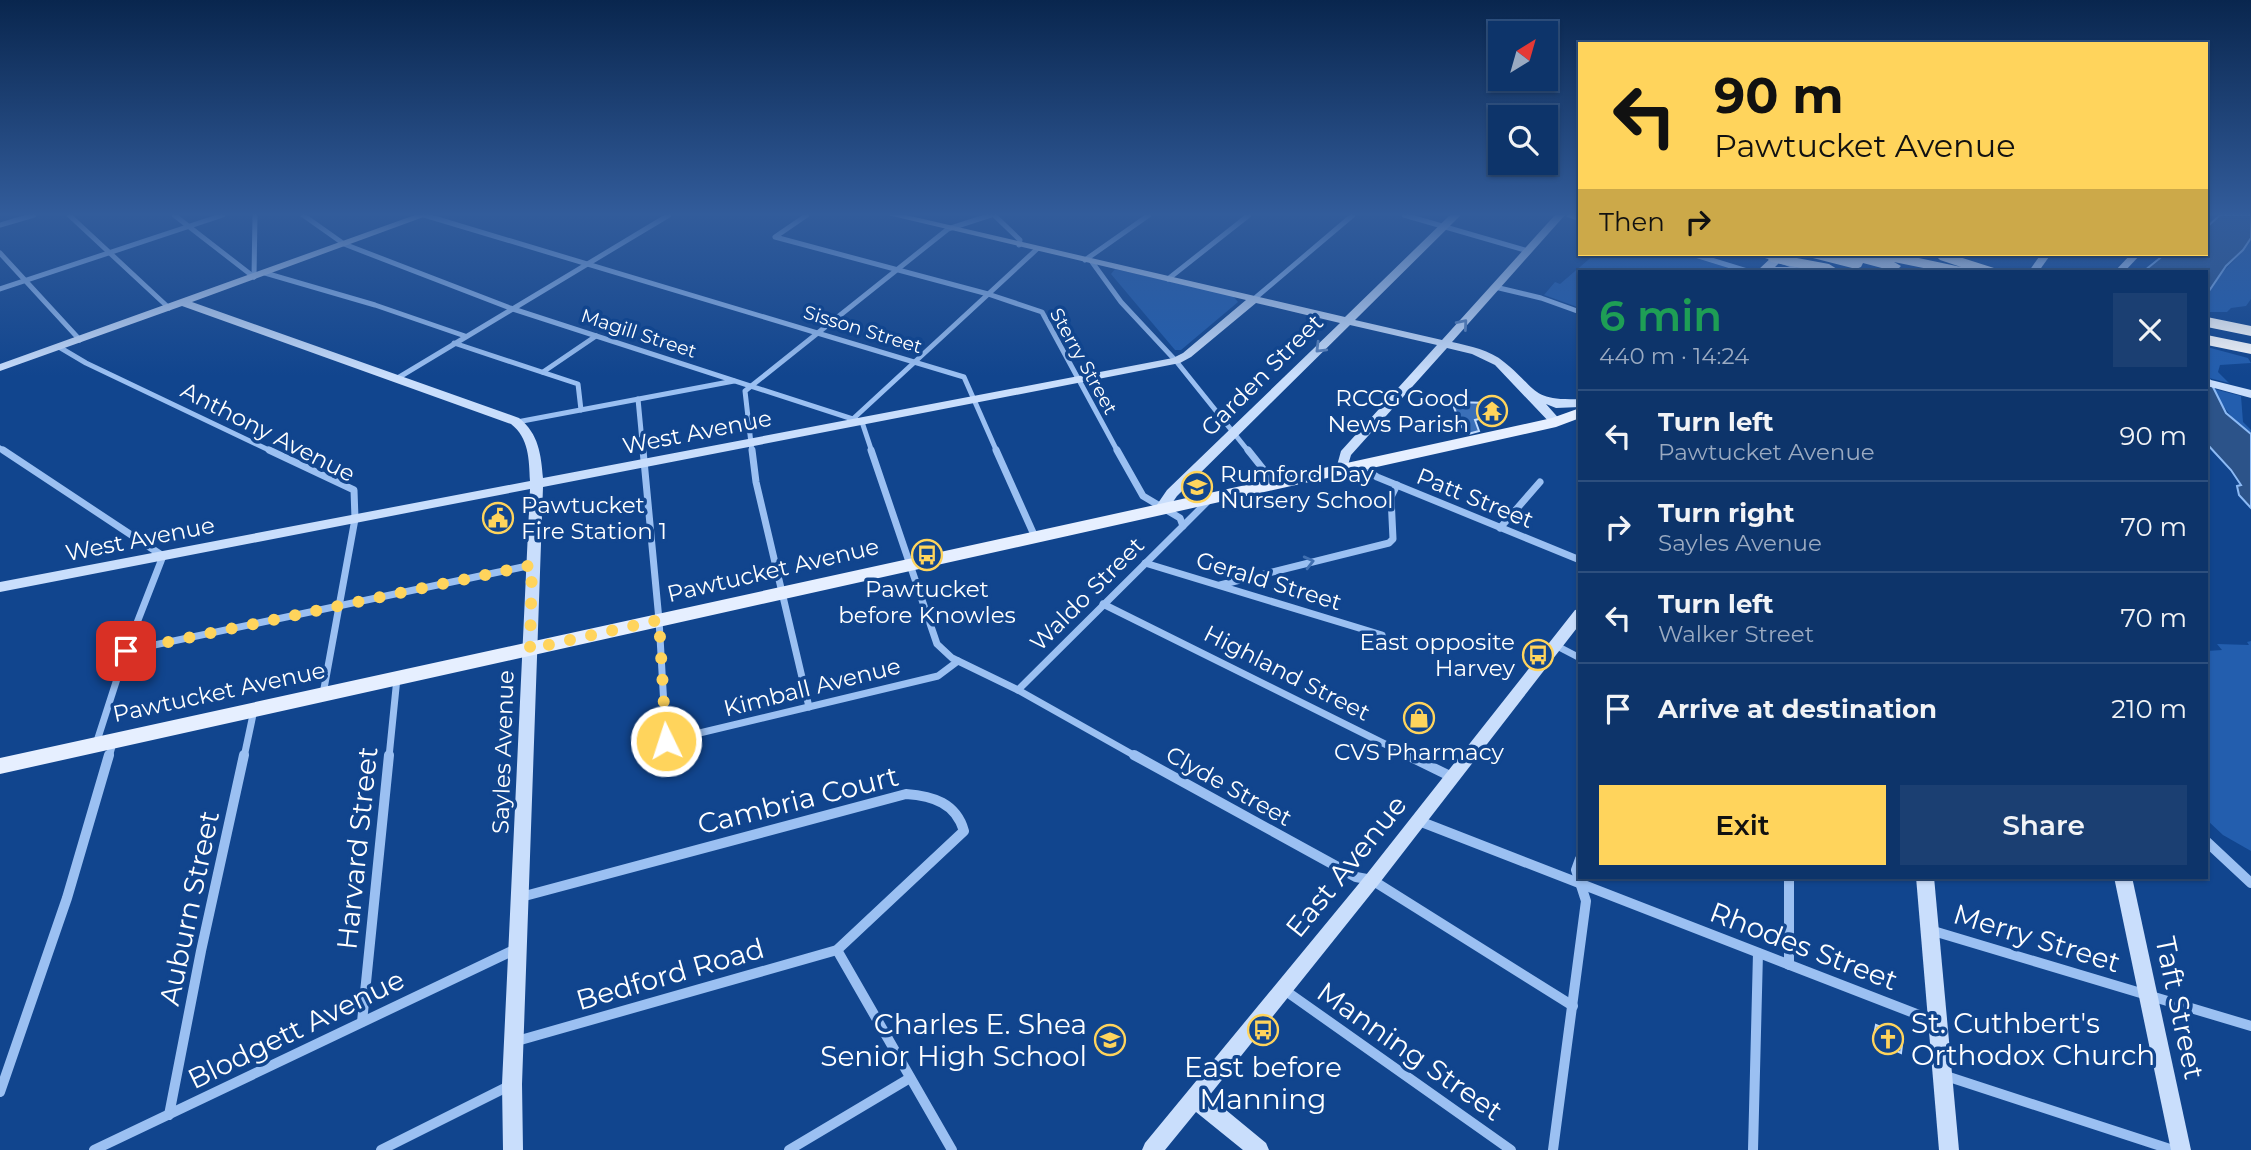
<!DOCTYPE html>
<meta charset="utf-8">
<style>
body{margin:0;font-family:Montserrat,sans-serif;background:#1b3f72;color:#f1f3f6;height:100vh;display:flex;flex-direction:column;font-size:26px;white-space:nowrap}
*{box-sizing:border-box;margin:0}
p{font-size:23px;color:#9aaac1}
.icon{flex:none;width:38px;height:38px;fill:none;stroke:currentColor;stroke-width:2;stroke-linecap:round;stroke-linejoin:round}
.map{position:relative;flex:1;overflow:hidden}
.drawer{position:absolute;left:1578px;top:270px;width:630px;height:609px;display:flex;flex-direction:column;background:#0d346a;border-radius:0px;box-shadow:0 2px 5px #0004,0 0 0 2px #2d4f7e}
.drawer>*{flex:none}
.guide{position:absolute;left:1578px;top:42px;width:630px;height:214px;border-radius:0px;box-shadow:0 2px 5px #0004,0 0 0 2px #2d4f7e;background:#ffd45c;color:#111;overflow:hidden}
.needle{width:46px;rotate:37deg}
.buttons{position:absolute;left:1488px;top:21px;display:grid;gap:14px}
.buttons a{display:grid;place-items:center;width:70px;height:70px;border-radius:0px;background:#0d346a;box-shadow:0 2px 5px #0004,0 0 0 2px #2d4f7e;font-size:35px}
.pin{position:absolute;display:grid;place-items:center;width:60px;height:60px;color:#fff;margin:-30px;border-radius:14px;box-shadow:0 4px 10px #0006}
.me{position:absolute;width:77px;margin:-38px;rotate:356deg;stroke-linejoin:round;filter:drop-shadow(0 0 5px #0008)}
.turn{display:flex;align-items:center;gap:24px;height:147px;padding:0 21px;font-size:32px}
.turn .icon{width:91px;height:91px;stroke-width:2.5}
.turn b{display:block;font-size:49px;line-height:60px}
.then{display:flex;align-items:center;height:66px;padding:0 21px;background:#0003;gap:14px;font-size:26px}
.round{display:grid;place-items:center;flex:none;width:74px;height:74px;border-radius:0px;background:#1b3f72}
.summary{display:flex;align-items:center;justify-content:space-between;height:119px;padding:0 21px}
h1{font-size:42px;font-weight:600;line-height:52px;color:#1e9e55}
.button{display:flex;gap:14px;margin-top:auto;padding:14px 21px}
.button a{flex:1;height:80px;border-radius:0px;background:#ffd45c;color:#111;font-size:28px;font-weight:600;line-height:80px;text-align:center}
.button a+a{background:#1b3f72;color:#f1f3f6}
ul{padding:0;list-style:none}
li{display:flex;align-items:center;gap:21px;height:91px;padding:0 21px;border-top:2px solid #2d4f7e}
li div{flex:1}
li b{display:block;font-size:26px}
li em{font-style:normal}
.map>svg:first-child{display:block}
.green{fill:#235eae}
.water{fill:#2c5389;stroke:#8cbaf5;stroke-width:2}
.building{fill:#3a6fb8;stroke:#c2dbfd;stroke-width:2}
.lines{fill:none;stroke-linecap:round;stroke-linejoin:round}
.street-far2{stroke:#9bc0f2;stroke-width:5}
.street-far1{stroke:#9bc0f2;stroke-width:7}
.street{stroke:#9bc0f2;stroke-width:10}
.secondary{fill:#c9defc;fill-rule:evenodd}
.primary{fill:#e6efff;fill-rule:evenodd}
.highway{fill:#fff;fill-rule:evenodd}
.oneway{stroke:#5b82ba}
.oneway2{stroke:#4170b1}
.route{stroke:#ffd45c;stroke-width:12;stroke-dasharray:0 21.6}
.labels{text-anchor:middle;stroke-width:7;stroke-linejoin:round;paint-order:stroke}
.far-street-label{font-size:19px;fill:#fff;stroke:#11458e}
.street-label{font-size:23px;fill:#fff;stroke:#11458e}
.poi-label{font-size:23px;fill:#fff;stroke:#11458e;text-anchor:end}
.near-street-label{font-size:28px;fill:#fff;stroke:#11458e}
.near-poi-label{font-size:28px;fill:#fff;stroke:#11458e;text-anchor:start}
</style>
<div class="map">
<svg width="2251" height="1150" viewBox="0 0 2251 1150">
<rect width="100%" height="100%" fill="#11458e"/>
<g class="green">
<path d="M2251 238V299L2246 306 2231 308 2227 312H2207C2207 281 2223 274 2242 252 2245 247 2247 243 2251 238Z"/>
<polygon points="1595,254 1617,257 1621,254 1683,254 1738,271 1580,271 1580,308 1544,295 1555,282 1560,284"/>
<polygon points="1115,269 1233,296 1238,302 1181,350 1175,350 1111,274"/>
<polygon points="2207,347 2248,358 2251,363 2220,365 2218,372 2229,383 2209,378"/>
<path d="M2214 389 2241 396 2243 422 2251 430V442C2240 423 2223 411 2214 389Z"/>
<polygon points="2251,641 2251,851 2223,835 2207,820 2207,651 2222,650 2217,644 2249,645 2247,642"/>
</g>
<g class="water">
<polygon points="2220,215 2251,215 2251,238 2243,250 2226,266 2207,294 2207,271 2144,271 2165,254 2207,254 2207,227"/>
<polygon points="2207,375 2226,413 2251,434 2251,508 2239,495 2237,486 2241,485 2231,470 2207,444"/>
</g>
<g class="building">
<polygon points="1452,402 1491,403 1502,413 1475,420 1479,431 1468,434 1461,426"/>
<polygon points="1876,1025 1903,1037 1901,1053 1873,1040"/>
</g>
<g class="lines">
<g class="street-far2">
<polyline points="69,215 169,308"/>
<polyline points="174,215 254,277"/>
<polyline points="303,215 344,244 510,308 862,422 872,452"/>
<polyline points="424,215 964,377 997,452"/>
<polyline points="807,215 775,237 988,294 1042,312 1118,452"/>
<polyline points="994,215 1020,240 1019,245"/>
<polyline points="1404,215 1528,251"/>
<polyline points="1569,215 1580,219"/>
<polyline points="0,225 34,215"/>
<polyline points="0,253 80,340"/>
<polyline points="1692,254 1747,271"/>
<polyline points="1085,260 1149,215"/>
<polyline points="1092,262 1121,302 1176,361 1249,452"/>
<polyline points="265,273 375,305 465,336"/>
<polyline points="254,277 255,215"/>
<polyline points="1168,279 1249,215"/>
<polyline points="1495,287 1541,298 1580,312"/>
<polyline points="0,289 223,215"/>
<polyline points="1254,299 1353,215"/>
<polyline points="454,343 578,384 581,410"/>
<polyline points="59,347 86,363 273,452"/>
<polyline points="543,372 596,336"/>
<polyline points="396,379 669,215"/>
<polyline points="638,399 643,452"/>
<polyline points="854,418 1037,249"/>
<polyline points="517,422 734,381"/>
<polyline points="0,448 6,452"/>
<polyline points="752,452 745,391 948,229 991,215"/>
</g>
<g class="street-far1">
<polyline points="3,450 163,556 126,651 96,744"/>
<polyline points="269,450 354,490 355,519 323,694"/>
<polyline points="643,450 659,620 666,741 938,676 958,661"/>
<polyline points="752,450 756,482 809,707"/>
<polyline points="871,450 937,644 952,658 1018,690 1137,757"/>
<polyline points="996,450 1035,537"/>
<polyline points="1248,450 1275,484"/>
<polyline points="1359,465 1377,477 1580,560"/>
<polyline points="1183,526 1210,499"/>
<polyline points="1500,528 1540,482"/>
<polyline points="1145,563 1382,635"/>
<polyline points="1220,585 1389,543 1393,539 1391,497 1397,485"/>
<polyline points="1103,604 1411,757"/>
<polyline points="1555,645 1580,658"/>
<polyline points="126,651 532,565"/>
<polyline points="1018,690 1183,526 1180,518 1143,496 1117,450"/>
<polyline points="109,757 113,743"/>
<polyline points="244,757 254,710"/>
<polyline points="389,757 397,678"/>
</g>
<g class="street">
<polyline points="1134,755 1356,877 1372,880 1573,1006"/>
<polyline points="1407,755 1452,777"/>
<polyline points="1419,821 1937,1022"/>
<polyline points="2207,842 2251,883"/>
<polyline points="1789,877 1789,965"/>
<polyline points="1930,930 2251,1026"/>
<polyline points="837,950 952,1150"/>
<polyline points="1283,989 1511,1150"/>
<polyline points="362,1022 389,755"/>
<path d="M517 1041 837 950 964 831C956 803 933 796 906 794L521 897"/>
<polyline points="1946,1076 2173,1150"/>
<polyline points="0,1092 67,898 109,755"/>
<polyline points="169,1115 201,951 244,755"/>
<polyline points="94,1150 516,949"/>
<polyline points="381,1150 509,1086"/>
<polyline points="789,1150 910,1078"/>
<polyline points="1553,1150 1586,901 1576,870 1580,859"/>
<polyline points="1753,1150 1758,953"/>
</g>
<g class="secondary">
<path d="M415 215H429L192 302 519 418C539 434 541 455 543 478L1173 358 1183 353 1246 300 888 215H906L1345 317 1450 215H1461L1355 320 1442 340 1555 215H1565L1452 342C1470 346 1490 350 1504 362 1538 389 1530 401 1580 399V407L1556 408 1546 404 1562 422 1560 425H1552L1495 365 1472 354 1447 348 1351 455 1346 472H1338L1336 469 1341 451 1437 345 1350 325 1177 496 1166 512H1156L1154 509 1167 490 1340 323 1256 303 1191 357 1180 363 543 487 522 1084 523 1150H503L502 1084 530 489 0 592V582L530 481C529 459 529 438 511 424L182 306 0 371V364Z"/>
<polygon points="1754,254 1768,254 1815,271 1801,271"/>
<polygon points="2041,254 2051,254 2039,271 2029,271"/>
<polygon points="2131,254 2141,254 2125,271 2115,271"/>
<polygon points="2207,379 2251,390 2251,398 2207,386"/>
<polygon points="1580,609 1580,624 1378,885 1209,1096 1266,1143 1269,1150 1243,1150 1196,1112 1165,1150 1142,1150 1145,1143 1366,875 1575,610"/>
<polygon points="1916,877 1934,877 1959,1150 1939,1150"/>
<polygon points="2114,877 2132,877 2191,1150 2171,1150"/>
</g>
<g class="primary">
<polygon points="1775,254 1788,254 1775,267 1795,267 1801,271 1757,271"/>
<polygon points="1580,408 1580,418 1556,427 0,774 0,758 1552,418"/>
</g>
<g class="highway">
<polygon points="1776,254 1829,264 1837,269 1816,271 1771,262 1768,259 1771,256"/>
<polygon points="1807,254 1862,254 1874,257 1873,254 1900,254 1961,267 1940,260 1937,257 1940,254 1950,254 1994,268 1997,271 1974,271 1964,268 1966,271 1938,271 1894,262 1901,266 1898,269 1893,271 1863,263 1861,267 1856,269 1809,257"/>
<polygon points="2207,317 2251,326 2251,336 2207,327"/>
<polygon points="2207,335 2251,344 2251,354 2207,345"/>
</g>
</g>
<defs><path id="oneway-chevron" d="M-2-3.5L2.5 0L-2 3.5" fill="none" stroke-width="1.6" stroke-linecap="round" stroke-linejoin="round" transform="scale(1.75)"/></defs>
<g class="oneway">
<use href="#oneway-chevron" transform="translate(1463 324) rotate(-49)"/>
<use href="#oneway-chevron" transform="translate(1320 348) rotate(135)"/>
</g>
<use class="oneway2" href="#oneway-chevron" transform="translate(1309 562) rotate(-14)"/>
<linearGradient id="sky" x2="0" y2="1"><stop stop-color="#09264e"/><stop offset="0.57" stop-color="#325c9b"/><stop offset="1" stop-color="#325c9b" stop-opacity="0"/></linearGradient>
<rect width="2251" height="376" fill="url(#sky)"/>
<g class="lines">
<polyline class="route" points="126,651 532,565 530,649 659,620 666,741"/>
</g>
<defs>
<g id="temple-ring" transform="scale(1.575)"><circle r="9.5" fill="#11458e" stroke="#ffd45c" stroke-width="1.5"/><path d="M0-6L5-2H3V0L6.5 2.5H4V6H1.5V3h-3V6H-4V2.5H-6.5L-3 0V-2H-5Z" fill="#ffd45c"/></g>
<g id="school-ring" transform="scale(1.575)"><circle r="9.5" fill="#11458e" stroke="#ffd45c" stroke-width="1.5"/><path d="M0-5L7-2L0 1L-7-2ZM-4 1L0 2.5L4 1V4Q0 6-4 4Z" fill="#ffd45c"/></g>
<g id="civic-ring" transform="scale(1.575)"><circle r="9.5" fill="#11458e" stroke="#ffd45c" stroke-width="1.5"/><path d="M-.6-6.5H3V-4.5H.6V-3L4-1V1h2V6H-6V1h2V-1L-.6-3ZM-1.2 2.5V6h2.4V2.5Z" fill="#ffd45c"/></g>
<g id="bus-ring" transform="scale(1.575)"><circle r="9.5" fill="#11458e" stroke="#ffd45c" stroke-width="1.5"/><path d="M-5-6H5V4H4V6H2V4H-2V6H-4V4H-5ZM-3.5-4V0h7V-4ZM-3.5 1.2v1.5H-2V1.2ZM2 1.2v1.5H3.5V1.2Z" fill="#ffd45c"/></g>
<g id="shop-ring" transform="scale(1.575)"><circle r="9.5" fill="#11458e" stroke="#ffd45c" stroke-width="1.5"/><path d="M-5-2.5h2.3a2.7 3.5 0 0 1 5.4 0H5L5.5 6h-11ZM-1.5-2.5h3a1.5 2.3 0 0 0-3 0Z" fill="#ffd45c"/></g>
<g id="church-ring" transform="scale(1.575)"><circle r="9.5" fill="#11458e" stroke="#ffd45c" stroke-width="1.5"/><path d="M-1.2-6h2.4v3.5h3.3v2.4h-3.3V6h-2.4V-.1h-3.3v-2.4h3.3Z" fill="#ffd45c"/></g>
</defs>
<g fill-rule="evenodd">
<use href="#temple-ring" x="1492" y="411"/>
<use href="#school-ring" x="1197" y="487"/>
<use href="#civic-ring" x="498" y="518"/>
<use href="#bus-ring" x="927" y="555"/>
<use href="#bus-ring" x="1538" y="655"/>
<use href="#shop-ring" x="1419" y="718"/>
<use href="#bus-ring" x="1263" y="1030"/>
<use href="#church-ring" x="1888" y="1039"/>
<use href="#school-ring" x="1110" y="1040"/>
</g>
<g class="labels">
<g class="far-street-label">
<text transform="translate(863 329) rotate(17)" y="7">Sisson Street</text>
<text transform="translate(639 333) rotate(18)" y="7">Magill Street</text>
<text transform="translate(1084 361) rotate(61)" y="7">Sterry Street</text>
</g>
<g class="street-label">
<text transform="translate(1262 375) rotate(-45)" y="8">Garden Street</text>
<text transform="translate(268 432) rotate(27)" y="8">Anthony Avenue</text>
<text transform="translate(697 432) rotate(-11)" y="8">West Avenue</text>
<text transform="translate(1475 498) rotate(22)" y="8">Patt Street</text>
<text transform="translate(140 539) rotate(-11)" y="8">West Avenue</text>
<text transform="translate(773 570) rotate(-13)" y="8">Pawtucket Avenue</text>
<text transform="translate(1269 581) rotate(17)" y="8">Gerald Street</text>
<text transform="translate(1087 594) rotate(-45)" y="8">Waldo Street</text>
<text transform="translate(1287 673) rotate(27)" y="8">Highland Street</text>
<text transform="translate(812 687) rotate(-14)" y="8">Kimball Avenue</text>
<text transform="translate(219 692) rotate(-12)" y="8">Pawtucket Avenue</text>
<text transform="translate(503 752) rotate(-88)" y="8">Sayles Avenue</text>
<text transform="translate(1229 786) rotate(29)" y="8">Clyde Street</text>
</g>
<g class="poi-label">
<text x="1469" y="406">RCCG Good<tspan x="1469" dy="26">News Parish</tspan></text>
<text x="1220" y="482" text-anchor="start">Rumford Day<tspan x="1220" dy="26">Nursery School</tspan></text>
<text x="521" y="513" text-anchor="start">Pawtucket<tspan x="521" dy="26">Fire Station 1</tspan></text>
<text x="927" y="597" text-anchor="middle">Pawtucket<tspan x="927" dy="26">before Knowles</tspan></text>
<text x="1515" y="650">East opposite<tspan x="1515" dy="26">Harvey</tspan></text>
<text x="1419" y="760" text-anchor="middle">CVS Pharmacy</text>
</g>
<g class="near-street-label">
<text transform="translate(798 800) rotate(-14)" y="10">Cambria Court</text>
<text transform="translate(357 848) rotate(-84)" y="10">Harvard Street</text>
<text transform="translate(1346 866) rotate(-51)" y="10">East Avenue</text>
<text transform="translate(189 908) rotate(-78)" y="10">Auburn Street</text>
<text transform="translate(2037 938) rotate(17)" y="10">Merry Street</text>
<text transform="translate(1804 946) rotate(21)" y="10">Rhodes Street</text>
<text transform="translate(670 974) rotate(-16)" y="10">Bedford Road</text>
<text transform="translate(2180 1008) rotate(78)" y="10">Taft Street</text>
<text transform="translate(296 1029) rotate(-26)" y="10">Blodgett Avenue</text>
<text transform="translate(1410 1051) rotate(35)" y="10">Manning Street</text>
</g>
<g class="near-poi-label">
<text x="1911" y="1033">St. Cuthbert's<tspan x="1911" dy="32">Orthodox Church</tspan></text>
<text x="1087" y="1034" text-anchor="end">Charles E. Shea<tspan x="1087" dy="32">Senior High School</tspan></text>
<text x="1263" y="1077" text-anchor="middle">East before<tspan x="1263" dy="32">Manning</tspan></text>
</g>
</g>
</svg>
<div class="buttons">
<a><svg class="needle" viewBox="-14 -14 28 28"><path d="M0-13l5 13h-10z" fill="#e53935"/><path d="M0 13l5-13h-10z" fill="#9aaac1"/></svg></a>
<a><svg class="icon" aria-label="search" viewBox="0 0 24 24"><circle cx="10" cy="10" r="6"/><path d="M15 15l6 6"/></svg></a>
</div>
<div class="pin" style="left:126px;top:651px;background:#d93025"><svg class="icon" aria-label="arrive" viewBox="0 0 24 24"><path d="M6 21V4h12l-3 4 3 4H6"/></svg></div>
<svg class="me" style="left:666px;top:741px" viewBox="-20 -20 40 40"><circle r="17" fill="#ffd45c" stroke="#fff" stroke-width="3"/><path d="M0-11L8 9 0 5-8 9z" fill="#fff"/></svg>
<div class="guide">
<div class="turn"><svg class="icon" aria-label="left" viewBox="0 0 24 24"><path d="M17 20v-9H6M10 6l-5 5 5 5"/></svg><div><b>90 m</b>Pawtucket Avenue</div></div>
<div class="then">Then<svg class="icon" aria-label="right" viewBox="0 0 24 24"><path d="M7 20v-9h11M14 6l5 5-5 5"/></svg></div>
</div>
<section class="drawer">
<div class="summary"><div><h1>6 min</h1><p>440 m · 14:24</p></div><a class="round"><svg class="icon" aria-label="close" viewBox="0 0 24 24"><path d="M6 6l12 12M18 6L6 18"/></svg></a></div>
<ul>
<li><svg class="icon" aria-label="left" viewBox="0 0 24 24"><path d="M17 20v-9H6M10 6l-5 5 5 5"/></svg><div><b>Turn left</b><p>Pawtucket Avenue</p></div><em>90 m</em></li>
<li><svg class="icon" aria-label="right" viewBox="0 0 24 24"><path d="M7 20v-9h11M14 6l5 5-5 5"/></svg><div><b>Turn right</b><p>Sayles Avenue</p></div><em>70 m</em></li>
<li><svg class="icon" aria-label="left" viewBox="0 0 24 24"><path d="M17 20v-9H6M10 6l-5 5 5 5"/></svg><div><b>Turn left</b><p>Walker Street</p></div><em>70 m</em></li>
<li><svg class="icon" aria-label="arrive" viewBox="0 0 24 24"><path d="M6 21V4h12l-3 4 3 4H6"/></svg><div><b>Arrive at destination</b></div><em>210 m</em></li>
</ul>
<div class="button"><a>Exit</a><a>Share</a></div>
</section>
</div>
